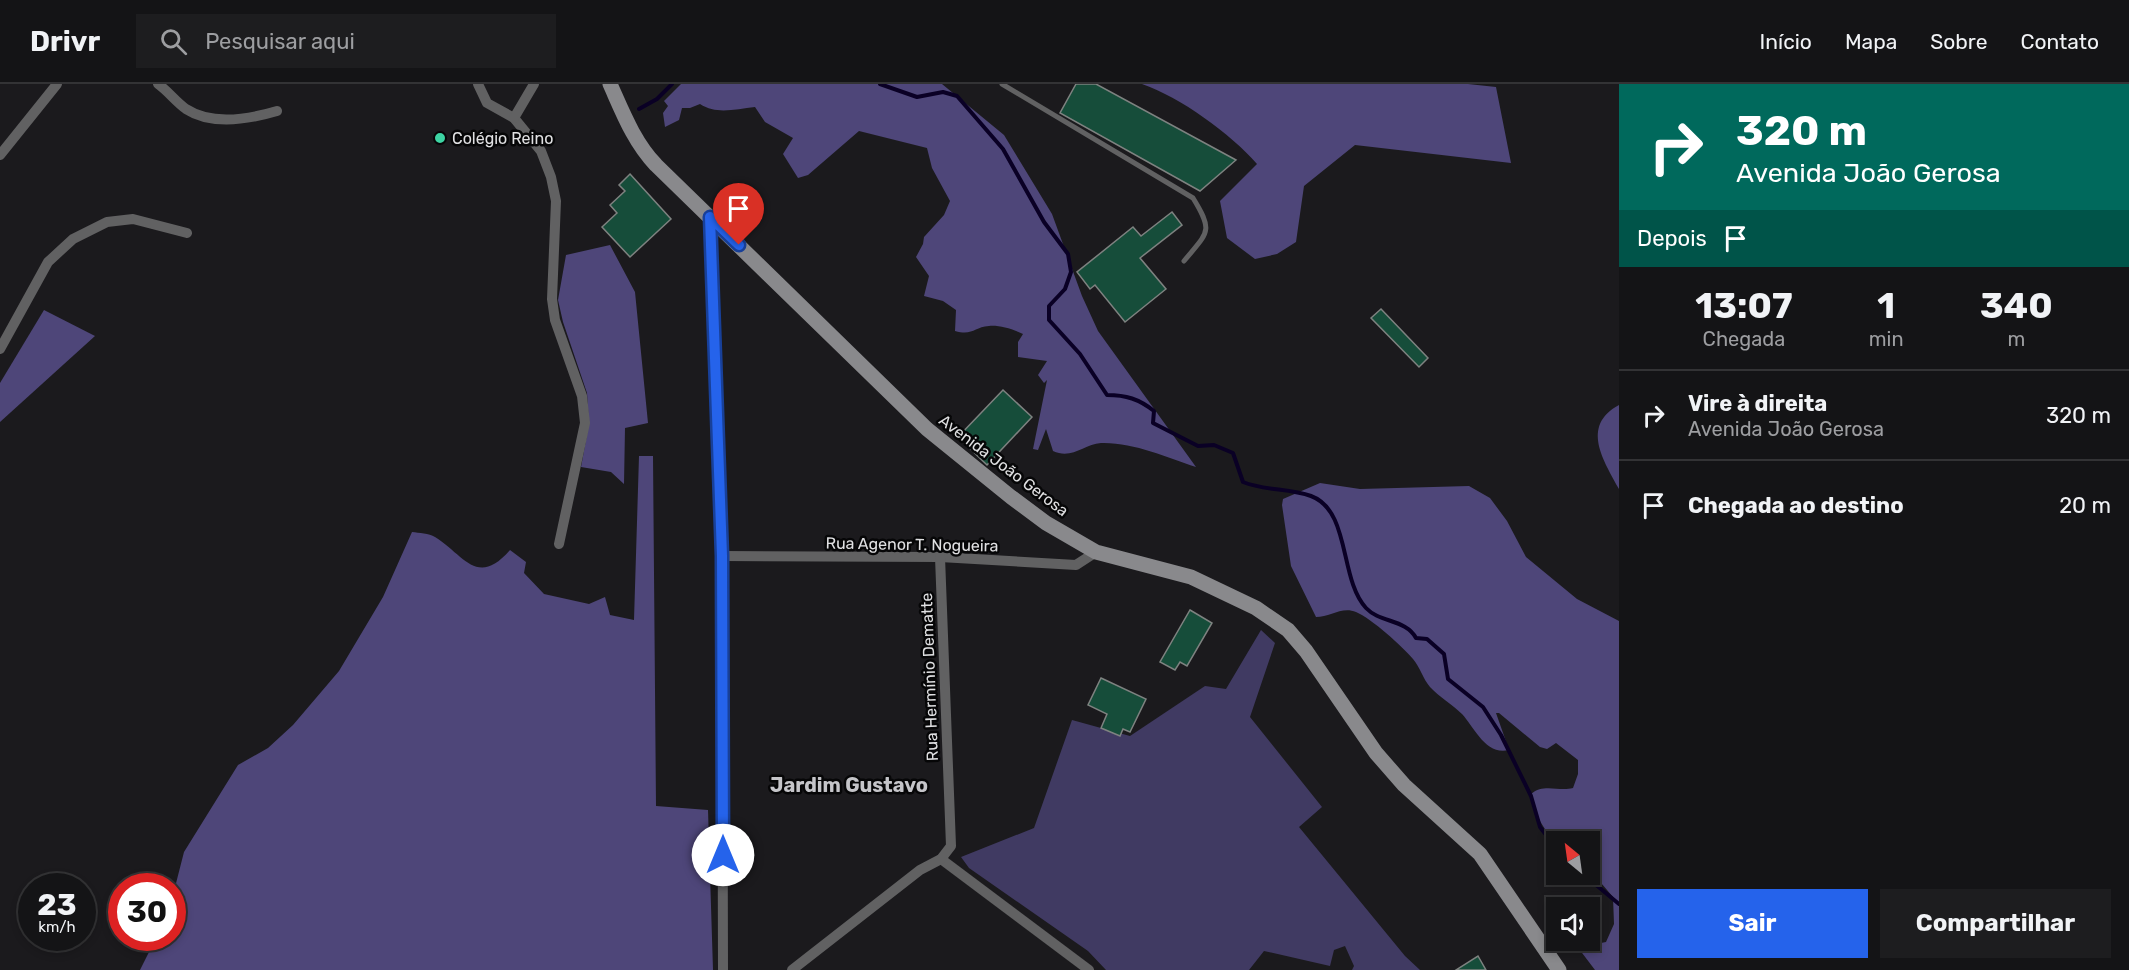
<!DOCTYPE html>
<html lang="pt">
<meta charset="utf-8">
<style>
body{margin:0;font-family:Rubik,sans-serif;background:#1d1d1f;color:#f1f3f6;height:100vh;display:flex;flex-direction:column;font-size:22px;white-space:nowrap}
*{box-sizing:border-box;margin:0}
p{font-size:20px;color:#9d9ea1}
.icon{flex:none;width:33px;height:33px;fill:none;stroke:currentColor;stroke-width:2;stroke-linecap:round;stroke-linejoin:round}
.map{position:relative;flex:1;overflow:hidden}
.drawer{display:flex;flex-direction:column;background:#141416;width:510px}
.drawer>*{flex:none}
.top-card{background:#00695c;color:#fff;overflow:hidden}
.needle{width:39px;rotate:331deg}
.buttons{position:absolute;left:1546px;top:747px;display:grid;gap:12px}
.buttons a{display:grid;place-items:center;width:54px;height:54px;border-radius:0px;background:#141416;box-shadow:0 3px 9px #0003,0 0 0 2px #333335;font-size:30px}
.speed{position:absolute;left:18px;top:789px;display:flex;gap:12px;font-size:30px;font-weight:700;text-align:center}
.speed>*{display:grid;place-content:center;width:78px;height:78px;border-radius:50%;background:#141416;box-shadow:0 3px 9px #0003,0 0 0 2px #333335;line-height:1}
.speed small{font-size:15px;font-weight:400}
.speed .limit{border:9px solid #d22;background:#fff;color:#111}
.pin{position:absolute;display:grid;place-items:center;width:51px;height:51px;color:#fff;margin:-62px -26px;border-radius:50% 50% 50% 0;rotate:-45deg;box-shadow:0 0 6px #0007}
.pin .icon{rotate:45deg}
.me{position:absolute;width:66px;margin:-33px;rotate:0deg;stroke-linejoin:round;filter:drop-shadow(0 0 4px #0008)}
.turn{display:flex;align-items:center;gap:21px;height:126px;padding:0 18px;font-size:27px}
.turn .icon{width:78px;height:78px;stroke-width:2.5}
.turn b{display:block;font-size:42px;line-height:51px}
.then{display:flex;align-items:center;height:57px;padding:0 18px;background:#0003;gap:12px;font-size:22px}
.eta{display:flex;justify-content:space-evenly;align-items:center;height:102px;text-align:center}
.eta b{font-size:36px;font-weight:700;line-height:42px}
.primary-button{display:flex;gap:12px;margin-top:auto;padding:12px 18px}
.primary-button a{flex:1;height:69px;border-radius:0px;background:#2563eb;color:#fff;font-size:24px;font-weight:700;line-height:69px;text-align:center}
.primary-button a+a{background:#1d1d1f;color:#f1f3f6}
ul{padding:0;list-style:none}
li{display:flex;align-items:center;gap:18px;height:90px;padding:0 18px;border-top:2px solid #333335}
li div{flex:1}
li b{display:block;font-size:22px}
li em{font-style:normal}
header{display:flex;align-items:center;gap:36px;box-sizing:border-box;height:84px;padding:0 30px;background:#141416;border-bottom:2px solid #333335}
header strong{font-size:28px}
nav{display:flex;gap:33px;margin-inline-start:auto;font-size:21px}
.search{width:420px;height:54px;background:#1d1d1f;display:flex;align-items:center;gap:15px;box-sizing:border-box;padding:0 21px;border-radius:0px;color:#9d9ea1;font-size:22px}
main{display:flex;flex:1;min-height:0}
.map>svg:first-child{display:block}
.green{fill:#403a62}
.forest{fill:#4e4679}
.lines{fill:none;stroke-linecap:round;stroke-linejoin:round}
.stream{stroke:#0a0025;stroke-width:4}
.building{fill:#164d3a;stroke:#7e8280;stroke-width:1.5}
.service{stroke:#616162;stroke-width:5}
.minor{stroke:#616162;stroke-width:10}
.secondary{stroke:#89898c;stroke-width:15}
.route-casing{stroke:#184099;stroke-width:15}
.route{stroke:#2563eb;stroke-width:10}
.poi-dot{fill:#3dd4a3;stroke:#060607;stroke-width:2}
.labels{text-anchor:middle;stroke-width:5;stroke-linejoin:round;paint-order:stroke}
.poi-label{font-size:16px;fill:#e0e0e2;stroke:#060607;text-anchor:start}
.street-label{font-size:16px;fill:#e0e0e2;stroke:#060607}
.quarter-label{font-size:20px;font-weight:bold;fill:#c5c5c9;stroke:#060607}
</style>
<header>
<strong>Drivr</strong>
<div class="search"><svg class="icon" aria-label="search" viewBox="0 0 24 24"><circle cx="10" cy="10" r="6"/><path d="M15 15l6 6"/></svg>Pesquisar aqui</div>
<nav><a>Início</a><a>Mapa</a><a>Sobre</a><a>Contato</a></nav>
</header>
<main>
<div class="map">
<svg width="1619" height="886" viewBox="0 0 1619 886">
<rect width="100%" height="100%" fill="#1b1a1d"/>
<polygon class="green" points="1261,546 1275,559 1250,633 1322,723 1299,743 1405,872 1420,886 1352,886 1354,882 1345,862 1334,866 1330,882 1264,867 1249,886 1106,886 1088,867 969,784 961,773 1034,744 1072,636 1130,652 1205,602 1226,605"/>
<g class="forest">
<path d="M681 0H942L1004 51 1052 130 1082 212 1098 247 1196 383C1166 373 1133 358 1101 359 1084 360 1072 376 1053 367L1046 345 1038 366 1033 365 1047 296 1044 299 1038 291 1047 277 1018 273V258L1023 250C1013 245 999 241 989 242 974 243 973 252 955 247L956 226 943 217 924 212 929 192 916 173 923 160 924 153 944 131 950 117 932 84 927 64 859 47 808 91 798 94 783 70 793 54 765 38 755 23C735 25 717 31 700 20L690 24H682L679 36 665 43 663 29 668 22 664 17Z"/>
<path d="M1142 0H1468L1496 3 1511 79 1355 61 1304 102 1296 158 1277 170 1255 175 1227 154 1220 117 1257 80C1231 50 1180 13 1142 0Z"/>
<polygon points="610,161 635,208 648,339 625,344 624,400 611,388 581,383 589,340 587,309 563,238 558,216 566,171"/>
<polygon points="44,226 95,252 0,338 0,299"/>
<path d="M1619 321V405C1604 377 1580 342 1619 321Z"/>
<path d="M639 372H653L656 722 708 726 713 886H140L156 854H172L173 811 184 768 238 681 268 664 293 641 339 587 383 513 412 448C419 449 429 449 435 453 464 471 477 504 510 466L526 478 524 489 544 510 589 520 605 513 610 531 634 536Z"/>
<path d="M1320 399 1360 405 1469 402 1490 414 1507 437 1526 473 1577 515 1619 537V886H1595L1573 857H1589L1596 860 1606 858 1614 840 1613 813 1590 786V758H1557V763C1547 747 1532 730 1531 710 1544 699 1559 708 1573 704L1578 690V676L1556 659 1547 665 1540 663 1499 629H1496L1509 666C1486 672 1474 643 1462 630 1452 620 1439 613 1430 603 1423 595 1420 583 1413 575 1403 563 1371 534 1356 528 1342 522 1330 533 1316 533L1291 482 1282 421 1283 415Z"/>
</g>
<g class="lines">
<g class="stream">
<path d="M880 0 917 13 943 8 957 12 1003 65 1044 138 1068 170 1071 188 1065 205 1049 222V236L1080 270 1107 311C1126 311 1139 315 1154 327L1153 339 1198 362 1214 361 1233 369 1243 398C1265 407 1289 404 1311 412 1351 427 1339 495 1366 524 1380 539 1406 535 1416 554L1427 555 1444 570 1448 595 1483 623 1501 651 1531 712 1540 743 1557 765"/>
<polyline points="639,25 657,15 672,0"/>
<polyline points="1583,790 1619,820"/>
</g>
</g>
<g class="building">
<polygon points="1076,0 1096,0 1236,76 1200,107 1060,29"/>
<polygon points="630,90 671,135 630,173 602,143 617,129 610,121 625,107 619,101"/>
<polygon points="1172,128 1182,141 1140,174 1166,205 1125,238 1095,201 1090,205 1077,188 1133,143 1141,152"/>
<polygon points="1381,225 1428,274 1419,283 1371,234"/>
<polygon points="1003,306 1032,333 987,381 958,353"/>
<polygon points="1190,526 1212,539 1187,582 1180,578 1175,586 1160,578"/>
<polygon points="1101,594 1146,615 1130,648 1123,645 1120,652 1101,644 1107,630 1088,621"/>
<polygon points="1478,872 1486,886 1456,886"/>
</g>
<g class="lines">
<path class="service" d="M1002 0 1193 114C1214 148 1208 148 1184 177"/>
<g class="minor">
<path d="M158 0C168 7 176 18 186 25 212 42 250 35 277 27"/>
<polyline points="478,0 487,19 514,34 541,67 551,93 556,117 552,215 555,236 582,312 585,339 559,460"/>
<polyline points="514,34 534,0"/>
<polyline points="0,71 57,0"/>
<polyline points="710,133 722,472 723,886"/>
<polyline points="0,265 48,178 73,155 107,138 133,135 187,149"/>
<polyline points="722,472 940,473 1076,481 1096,468"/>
<polyline points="941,775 1089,886"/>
<polyline points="792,886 920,786 941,775 951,762 940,473"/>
</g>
<path class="secondary" d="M610 0C623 29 634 58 656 81L927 345 1011 413 1046 439 1096 468 1191 493 1256 524 1288 546 1306 567 1376 669 1404 701 1480 770 1559 886"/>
</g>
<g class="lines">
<g class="route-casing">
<polyline id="route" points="723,771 722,472 710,133 739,161"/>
</g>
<use href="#route" class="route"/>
</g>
<circle class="poi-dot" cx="440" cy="54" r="6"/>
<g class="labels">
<g class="poi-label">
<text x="452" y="60">Colégio Reino</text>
</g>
<g class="street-label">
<text transform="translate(1004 381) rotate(37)" y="6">Avenida João Gerosa</text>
<text transform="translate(912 460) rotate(1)" y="6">Rua Agenor T. Nogueira</text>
<text transform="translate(929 593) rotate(-92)" y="6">Rua Hermínio Dematte</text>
</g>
<g class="quarter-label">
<text x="849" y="708">Jardim Gustavo</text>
</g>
</g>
</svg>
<div class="buttons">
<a><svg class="needle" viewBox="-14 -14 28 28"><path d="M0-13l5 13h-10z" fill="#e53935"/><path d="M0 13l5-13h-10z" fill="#9d9ea1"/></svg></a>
<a><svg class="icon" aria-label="sound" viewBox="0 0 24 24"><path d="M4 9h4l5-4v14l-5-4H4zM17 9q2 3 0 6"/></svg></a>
</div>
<div class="speed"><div>23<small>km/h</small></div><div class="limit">30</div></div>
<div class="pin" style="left:739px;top:161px;background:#d93025"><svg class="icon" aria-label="arrive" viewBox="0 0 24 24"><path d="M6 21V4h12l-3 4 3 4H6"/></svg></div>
<svg class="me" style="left:723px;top:771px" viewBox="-20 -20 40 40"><circle r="19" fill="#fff"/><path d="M0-13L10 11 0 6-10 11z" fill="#2563eb"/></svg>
</div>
<section class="drawer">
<div class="top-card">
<div class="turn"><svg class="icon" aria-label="right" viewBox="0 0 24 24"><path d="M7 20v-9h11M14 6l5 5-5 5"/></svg><div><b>320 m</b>Avenida João Gerosa</div></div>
<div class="then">Depois<svg class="icon" aria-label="arrive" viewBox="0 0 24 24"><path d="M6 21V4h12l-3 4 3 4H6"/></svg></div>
</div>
<div class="eta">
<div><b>13:07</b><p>Chegada</p></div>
<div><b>1</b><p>min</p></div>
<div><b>340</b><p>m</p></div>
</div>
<ul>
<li><svg class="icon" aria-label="right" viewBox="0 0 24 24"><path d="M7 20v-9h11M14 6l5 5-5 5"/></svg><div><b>Vire à direita</b><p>Avenida João Gerosa</p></div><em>320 m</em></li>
<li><svg class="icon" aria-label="arrive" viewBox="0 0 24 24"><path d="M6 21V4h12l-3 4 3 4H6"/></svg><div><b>Chegada ao destino</b></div><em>20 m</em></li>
</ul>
<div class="primary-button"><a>Sair</a><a>Compartilhar</a></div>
</section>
</main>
